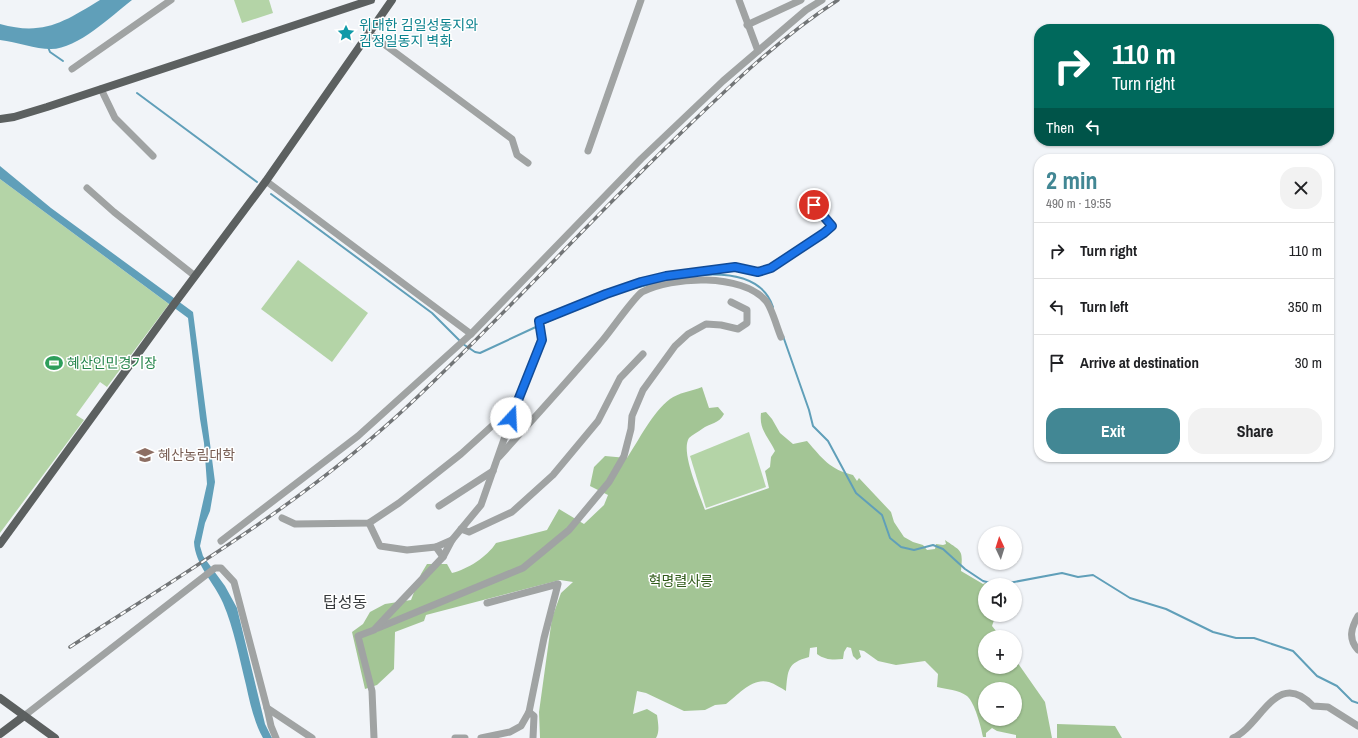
<!DOCTYPE html>
<meta charset="utf-8">
<style>
body{margin:0;font-family:"Archivo Narrow","Noto Sans KR",sans-serif;background:#f2f2f2;color:#202124;height:100vh;display:flex;flex-direction:column;font-size:15px;white-space:nowrap}
*{box-sizing:border-box;margin:0}
p{font-size:13px;color:#757577}
.icon{flex:none;width:22px;height:22px;fill:none;stroke:currentColor;stroke-width:2;stroke-linecap:round;stroke-linejoin:round}
.map{position:relative;flex:1;overflow:hidden}
.details{position:absolute;left:1034px;top:154px;width:300px;height:308px;display:flex;flex-direction:column;background:#fff;border-radius:16px;box-shadow:0 1px 3px #0004}
.details>*{flex:none}
.guide{position:absolute;left:1034px;top:24px;width:300px;height:122px;border-radius:16px;box-shadow:0 1px 3px #0004;background:#00695c;color:#fff;overflow:hidden}
.needle{width:26px;rotate:356deg}
.controls{position:absolute;left:978px;top:526px;display:grid;gap:8px}
.controls a{display:grid;place-items:center;width:44px;height:44px;border-radius:50%;background:#fff;box-shadow:0 1px 3px #0004;font-size:20px}
.pin{position:absolute;display:grid;place-items:center;width:34px;height:34px;color:#fff;margin:-17px;border:2px solid #fff;border-radius:50%;box-shadow:0 1px 4px #0007}
.me{position:absolute;width:44px;margin:-22px;rotate:20deg;stroke-linejoin:round;filter:drop-shadow(0 0 3px #0008)}
.turn{display:flex;align-items:center;gap:14px;height:84px;padding:0 12px;font-size:18px}
.turn .icon{width:52px;height:52px;stroke-width:2.5}
.turn b{display:block;font-size:28px;line-height:34px}
.then{display:flex;align-items:center;height:38px;padding:0 12px;background:#0003;gap:8px;font-size:15px}
.round{display:grid;place-items:center;flex:none;width:42px;height:42px;border-radius:16px;background:#f2f2f2}
.headline{display:flex;align-items:center;justify-content:space-between;height:68px;padding:0 12px}
h1{font-size:24px;font-weight:700;line-height:30px;color:#428794}
.button{display:flex;gap:8px;margin-top:auto;padding:8px 12px}
.button a{flex:1;height:46px;border-radius:16px;background:#428794;color:#fff;font-size:16px;font-weight:700;line-height:46px;text-align:center}
.button a+a{background:#f2f2f2;color:#202124}
ul{padding:0;list-style:none}
li{display:flex;align-items:center;gap:12px;height:56px;padding:0 12px;border-top:1px solid #e0e0e0}
li div{flex:1}
li b{display:block;font-size:15px}
li em{font-style:normal}
.map>svg:first-child{display:block}
.green{fill:#b4d4a7}
.forest{fill:#a3c595;fill-rule:evenodd}
.water{fill:#609fb9}
.lines{fill:none;stroke-linecap:round;stroke-linejoin:round}
.stream{stroke:#609fb9;stroke-width:2}
.minor{stroke:#a0a3a3;stroke-width:7}
.major{stroke:#5c6060;stroke-width:8}
.rail-casing{stroke:#727577;stroke-width:3.5}
.rail{stroke:#fff;stroke-width:2;stroke-dasharray:6;stroke-linecap:butt}
.route-casing{stroke:#114b97;stroke-width:10}
.route{stroke:#1a73e8;stroke-width:7}
.labels{text-anchor:middle;stroke-width:3;stroke-linejoin:round;paint-order:stroke}
.culture-label{font-size:14px;fill:#0d838f;stroke:#fff;text-anchor:start}
.leisure-label{font-size:14px;fill:#27864d;stroke:#fff;text-anchor:start}
.education-label{font-size:14px;fill:#785e54;stroke:#fff;text-anchor:start}
.park-label{font-size:14px;fill:#305b1a;stroke:#fff}
.quarter-label{font-size:16px;fill:#383b3e;stroke:#fff}
</style>
<div class="map">
<svg width="1358" height="738" viewBox="0 0 1358 738">
<rect width="100%" height="100%" fill="#f1f4f8"/>
<g class="green">
<polygon points="234,0 269,0 273,13 242,23"/>
<polygon points="0,179 169,304 107,387 100,382 76,415 84,420 0,533"/>
<polygon points="298,260 368,313 332,362 261,309"/>
<polygon points="749,432 766,487 706,508 690,456"/>
</g>
<g class="forest">
<path d="M702 387 709 408 718 407 724 414C719 424 710 423 702 429 698 432 692 435 689 438 680 452 700 495 705 510L769 488 765 471 770 467 771 457 775 451C768 436 759 430 761 413L766 412 772 419 780 433 793 444 807 441C823 459 829 469 853 475L857 481 859 478 891 512 894 522 904 537 913 542 923 545 927 550 935 549 936 544 943 545 946 544 945 540C962 552 963 549 961 571L983 584 989 581H994V585H985V615H989L994 620 992 626 1001 637H985V667H1015V659L1045 702 1052 738H1016V735L997 731 992 728 986 733V737H983C981 727 975 703 967 696 959 690 946 689 937 687L938 674 925 661 896 665 878 661 864 651 859 650 861 657 857 660 853 656 851 648 847 647 844 652 843 659C833 660 825 660 817 654V647L810 648 809 657C787 663 788 670 786 691 781 688 775 684 769 682 752 677 738 695 726 704L715 705 705 710 684 711 646 693 637 691 633 714 647 709 657 715C658 722 660 732 656 738H540L539 712 552 618 561 593 573 582 560 580 426 615 424 621 395 632 394 669 377 685 365 689 352 632 363 624 370 612 385 604 411 600 421 574 427 564H447L452 573C468 569 487 557 496 543L547 530 559 509 584 524 604 505 608 495 590 486 594 467 605 456 627 458C639 440 652 413 670 399 678 393 692 391 702 387ZM985 689H1015V719H985Z"/>
<polygon points="1057,724 1115,726 1122,738 1057,738"/>
</g>
<g class="water">
<path d="M100 0H132C111 16 78 49 51 49 35 49 17 42 0 40V24C43 36 64 22 100 0Z"/>
<path d="M0 166 51 208 193 312 215 482 210 511 205 523 200 546 203 556 225 586 237 608 265 724 272 738H263C254 722 250 703 246 685 239 657 234 629 223 603 214 582 195 565 194 542L207 484 204 443 200 419 188 318 0 179Z"/>
</g>
<g class="lines">
<g class="stream">
<polyline points="48,47 50,52 63,61"/>
<polyline points="137,93 257,182"/>
<polyline points="271,194 432,313 460,341"/>
<path d="M700 275C728 273 763 276 773 307"/>
<polyline points="631,289 671,279"/>
<polyline points="542,324 560,316"/>
<polyline points="783,336 809,410 813,426 828,441 856,493 882,515 890,538 901,547 914,550 933,545 943,549 965,569 983,581 998,585 1062,573 1078,577 1093,575 1130,598 1166,609 1213,632 1236,638 1254,638 1293,651 1317,676 1337,686 1352,701 1358,703"/>
<polyline points="463,344 475,352 480,353 538,326"/>
</g>
<g class="minor">
<polyline points="739,0 758,51"/>
<polyline points="747,25 801,0"/>
<polyline points="369,33 512,139 517,155 528,163"/>
<polyline points="72,69 171,0"/>
<polyline points="101,89 115,118 153,156"/>
<polyline points="588,151 641,0"/>
<polyline points="266,181 471,334 641,159 723,81 806,10 822,0"/>
<polyline points="87,188 114,212 195,276"/>
<path d="M499 457C533 419 568 381 602 341 610 332 634 297 642 292 672 276 742 273 766 301 772 308 777 328 781 337"/>
<polyline points="439,506 493,471"/>
<polyline points="282,518 295,524 369,523 399,503 461,454 514,406"/>
<polyline points="369,523 380,546 407,550 436,547"/>
<polyline points="461,529 469,532 512,512 553,475 598,421 620,378 643,354"/>
<polyline points="221,541 358,436 471,334"/>
<polyline points="443,557 436,547 452,540"/>
<path d="M1358 616C1351 628 1348 639 1358 650"/>
<polyline points="378,628 523,568 569,530 609,482 624,456 631,429 632,416 643,390 675,346 688,334 706,324 721,325 738,329 747,323 747,310 731,302"/>
<polyline points="267,708 271,726 276,738"/>
<polyline points="529,712 534,716 533,738"/>
<polyline points="24,716 215,568 221,568 234,582 267,708 312,738"/>
<polyline points="374,738 372,691 358,636 374,630 387,616 443,557 452,540 481,505 516,405 542,340 539,321 606,294 641,282 666,276 735,267 758,272 771,268 824,233 832,226 813,205"/>
<polyline points="455,738 465,738"/>
<polyline points="481,738 510,732 521,726 529,712 544,638 558,584 487,603"/>
<path d="M1233 738C1261 726 1277 667 1313 706L1328 707 1358 726"/>
</g>
<g class="major">
<polyline points="0,119 14,117 47,107 371,0"/>
<polyline points="0,544 169,311 266,181 392,0"/>
<polyline points="0,698 55,738"/>
<polyline points="0,734 24,716"/>
</g>
<g class="rail-casing">
<path id="rail" d="M70 647C188 571 309 499 411 403 505 315 591 219 683 131 732 84 781 37 838 0"/>
</g>
<use href="#rail" class="rail"/>
</g>
<g class="lines">
<g class="route-casing">
<polyline id="route" points="511,418 542,340 539,321 606,294 641,282 666,276 735,267 758,272 771,268 824,233 832,226 814,205"/>
</g>
<use href="#route" class="route"/>
</g>
<defs>
<g id="sight-bare" transform="scale(1.38)"><path d="M0-6L1.8-2.2L6-1.7L2.9 1.2L3.7 5.4L0 3.3L-3.7 5.4L-2.9 1.2L-6-1.7L-1.8-2.2Z" fill="#0f9aa8" stroke="#fff" stroke-width="2.5" paint-order="stroke"/></g>
<g id="stadium-bare" transform="scale(1.38)"><path d="M0-5a6.5 5 0 1 0 0 10a6.5 5 0 1 0 0-10ZM-3.5-1.8h7v3.6h-7Z" fill="#2e9e5b" stroke="#fff" stroke-width="2.5" paint-order="stroke"/></g>
<g id="university-bare" transform="scale(1.38)"><path d="M0-5L7-2L0 1L-7-2ZM-4 1L0 2.5L4 1V4Q0 6-4 4Z" fill="#8d6e63" stroke="#fff" stroke-width="2.5" paint-order="stroke"/></g>
</defs>
<g fill-rule="evenodd">
<use href="#sight-bare" x="346" y="33"/>
<use href="#stadium-bare" x="54" y="363"/>
<use href="#university-bare" x="145" y="455"/>
</g>
<g class="labels">
<g class="culture-label">
<text x="359" y="30">위대한 김일성동지와<tspan x="359" dy="16">김정일동지 벽화</tspan></text>
</g>
<g class="leisure-label">
<text x="67" y="368">혜산인민경기장</text>
</g>
<g class="education-label">
<text x="158" y="460">혜산농림대학</text>
</g>
<g class="park-label">
<text x="681" y="586">혁명렬사릉</text>
</g>
<g class="quarter-label">
<text x="345" y="608">탑성동</text>
</g>
</g>
</svg>
<div class="controls">
<a><svg class="needle" viewBox="-14 -14 28 28"><path d="M0-13l5 13h-10z" fill="#e53935"/><path d="M0 13l5-13h-10z" fill="#757577"/></svg></a>
<a><svg class="icon" aria-label="sound" viewBox="0 0 24 24"><path d="M4 9h4l5-4v14l-5-4H4zM17 9q2 3 0 6"/></svg></a>
<a>+</a>
<a>−</a>
</div>
<div class="pin" style="left:814px;top:205px;background:#d93025"><svg class="icon" aria-label="arrive" viewBox="0 0 24 24"><path d="M6 21V4h12l-3 4 3 4H6"/></svg></div>
<svg class="me" style="left:511px;top:418px" viewBox="-20 -20 40 40"><circle r="19" fill="#fff"/><path d="M0-13L10 11 0 6-10 11z" fill="#1a73e8"/></svg>
<div class="guide">
<div class="turn"><svg class="icon" aria-label="right" viewBox="0 0 24 24"><path d="M7 20v-9h11M14 6l5 5-5 5"/></svg><div><b>110 m</b>Turn right</div></div>
<div class="then">Then<svg class="icon" aria-label="left" viewBox="0 0 24 24"><path d="M17 20v-9H6M10 6l-5 5 5 5"/></svg></div>
</div>
<section class="details">
<div class="headline"><div><h1>2 min</h1><p>490 m · 19:55</p></div><a class="round"><svg class="icon" aria-label="close" viewBox="0 0 24 24"><path d="M6 6l12 12M18 6L6 18"/></svg></a></div>
<ul>
<li><svg class="icon" aria-label="right" viewBox="0 0 24 24"><path d="M7 20v-9h11M14 6l5 5-5 5"/></svg><div><b>Turn right</b></div><em>110 m</em></li>
<li><svg class="icon" aria-label="left" viewBox="0 0 24 24"><path d="M17 20v-9H6M10 6l-5 5 5 5"/></svg><div><b>Turn left</b></div><em>350 m</em></li>
<li><svg class="icon" aria-label="arrive" viewBox="0 0 24 24"><path d="M6 21V4h12l-3 4 3 4H6"/></svg><div><b>Arrive at destination</b></div><em>30 m</em></li>
</ul>
<div class="button"><a>Exit</a><a>Share</a></div>
</section>
</div>
